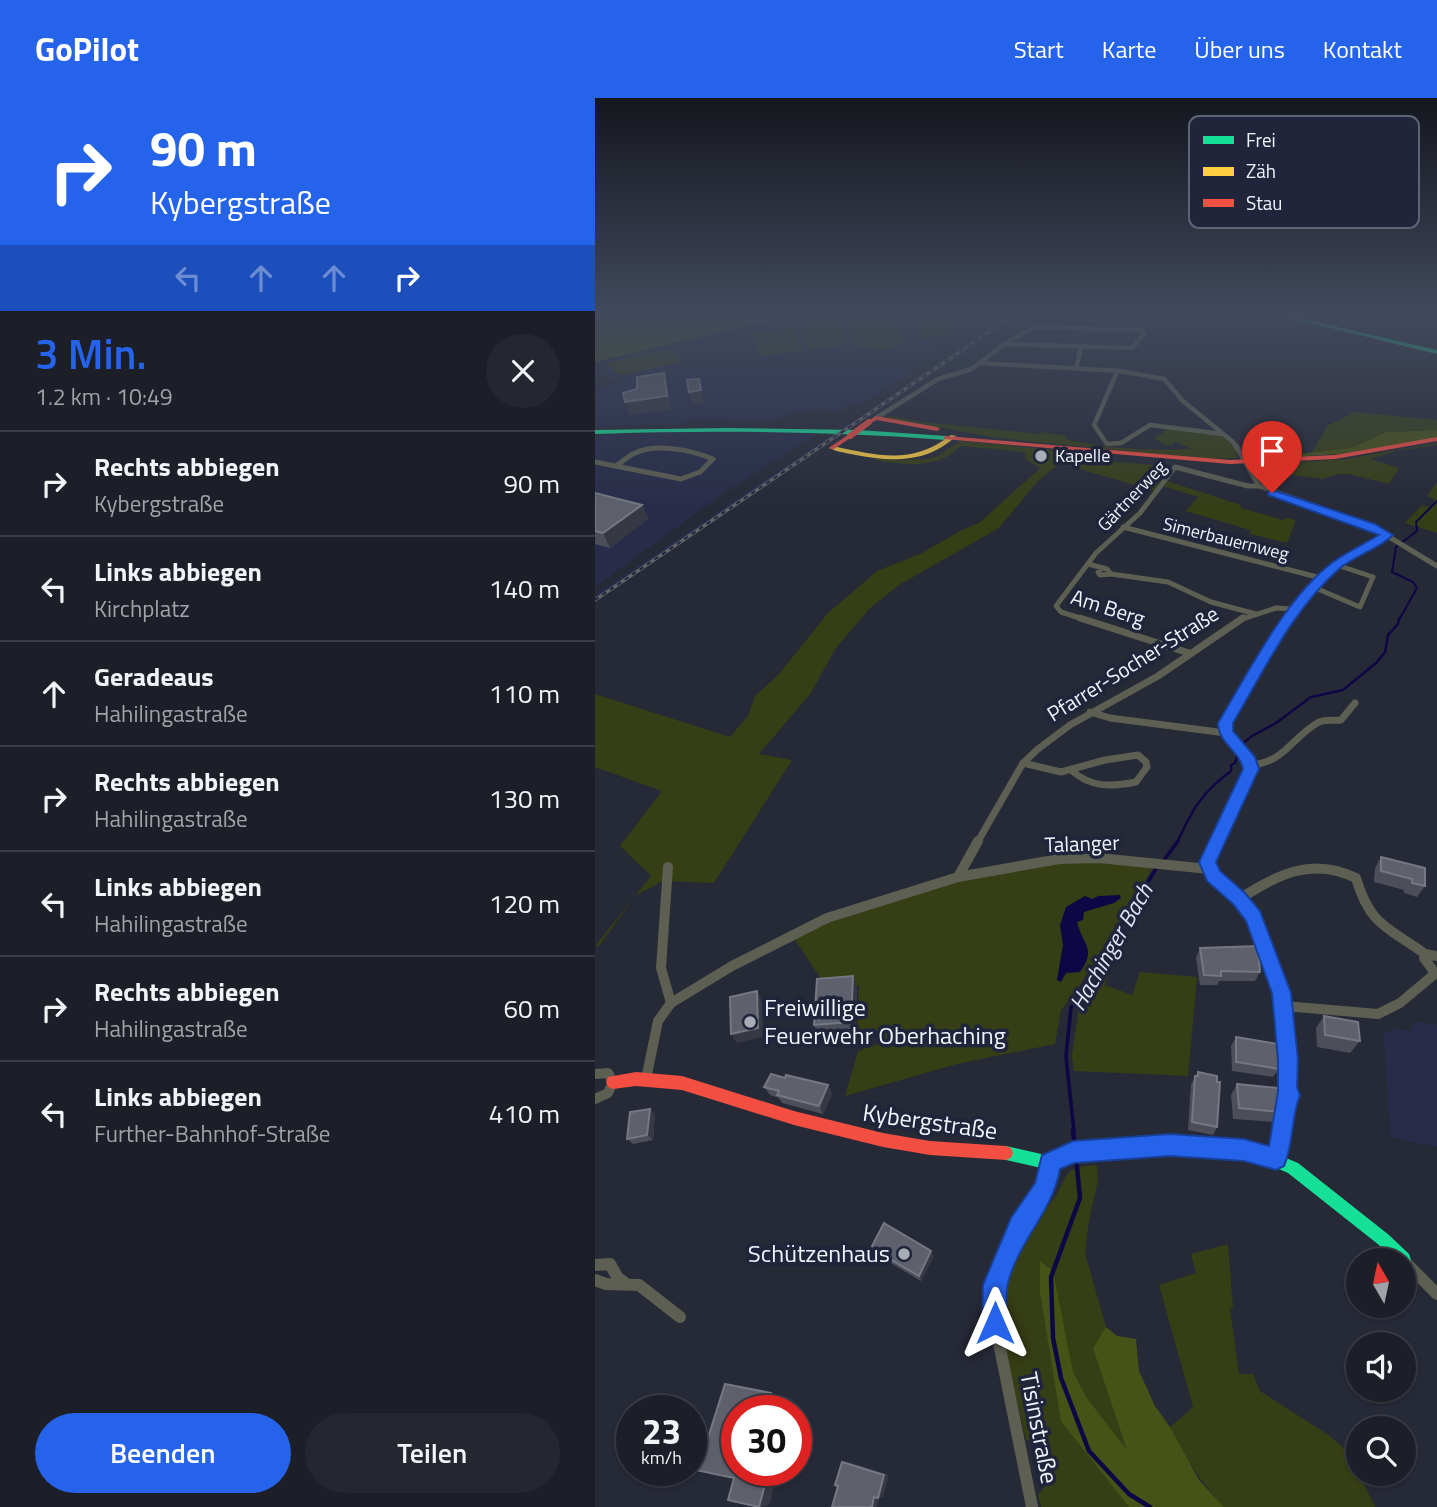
<!DOCTYPE html>
<html lang="de">
<meta charset="utf-8">
<style>
body{margin:0;font-family:"Titillium Web",sans-serif;background:#252730;color:#f1f3f6;height:100vh;display:flex;flex-direction:column;font-size:26px;white-space:nowrap}
*{box-sizing:border-box;margin:0}
p{font-size:23px;color:#a0a2a8}
.icon{flex:none;width:38px;height:38px;fill:none;stroke:currentColor;stroke-width:2;stroke-linecap:round;stroke-linejoin:round}
.map{position:relative;flex:1;overflow:hidden}
.side{display:flex;flex-direction:column;background:#1c1f28;width:595px}
.side>*{flex:none}
.guide{background:#2563eb;color:#fff;overflow:hidden}
.needle{width:46px;rotate:351deg}
.buttons{position:absolute;left:751px;top:1150px;display:grid;gap:14px}
.buttons a{display:grid;place-items:center;width:70px;height:70px;border-radius:50%;background:#1c1f28;box-shadow:0 2px 5px #0004,0 0 0 2px #3a3d45;font-size:35px}
.speed{position:absolute;left:21px;top:1297px;display:flex;gap:14px;font-size:35px;font-weight:700;text-align:center}
.speed>*{display:grid;place-content:center;width:91px;height:91px;border-radius:50%;background:#1c1f28;box-shadow:0 2px 5px #0004,0 0 0 2px #3a3d45;line-height:1}
.speed small{font-size:18px;font-weight:400}
.speed .limit{border:10px solid #d22;background:#fff;color:#111}
.pin{position:absolute;display:grid;place-items:center;width:60px;height:60px;color:#fff;margin:-72px -30px;border-radius:50% 50% 50% 0;rotate:-45deg;box-shadow:0 0 7px #0007}
.pin .icon{rotate:45deg}
.me{position:absolute;width:77px;margin:-38px;rotate:0deg;stroke-linejoin:round;filter:drop-shadow(0 0 5px #0008)}
.turn{display:flex;align-items:center;gap:24px;height:147px;padding:0 35px;font-size:32px}
.turn .icon{width:91px;height:91px;stroke-width:2.5}
.turn b{display:block;font-size:49px;line-height:60px}
.lanes{display:flex;align-items:center;height:66px;padding:0 35px;background:#0003;justify-content:center;gap:35px;direction:ltr}
.lanes .off{opacity:.35}
.round{display:grid;place-items:center;flex:none;width:74px;height:74px;border-radius:37px;background:#252730}
.headline{display:flex;align-items:center;justify-content:space-between;height:119px;padding:0 35px}
h1{font-size:42px;font-weight:600;line-height:52px;color:#2563eb}
.button{display:flex;gap:14px;margin-top:auto;padding:14px 35px}
.button a{flex:1;height:80px;border-radius:42px;background:#2563eb;color:#fff;font-size:28px;font-weight:600;line-height:80px;text-align:center}
.button a+a{background:#252730;color:#f1f3f6}
ul{padding:0;list-style:none}
li{display:flex;align-items:center;gap:21px;height:105px;padding:0 35px;border-top:2px solid #3a3d45}
li div{flex:1}
li b{display:block;font-size:26px}
li em{font-style:normal}
header{display:flex;align-items:center;gap:42px;box-sizing:border-box;height:98px;padding:0 35px;background:#2563eb;color:#fff}
header strong{font-size:33px}
nav{display:flex;gap:38px;margin-inline-start:auto;font-size:24px}
main{display:flex;flex:1;min-height:0}
.map>svg:first-child{display:block}
.built{fill:#282c48}
.green{fill:#363e16}
.forest{fill:#475216}
.water{fill:#0e0645}
.lines{fill:none;stroke-linecap:round;stroke-linejoin:round}
.stream-far3{stroke:#0e0645;stroke-width:2}
.stream-far2{stroke:#0e0645;stroke-width:2.5}
.stream-far1{stroke:#0e0645;stroke-width:3.5}
.stream{stroke:#0e0645;stroke-width:4.5}
.street-far4{stroke:#5c5f51;stroke-width:4.5}
.street-far3{stroke:#5c5f51;stroke-width:5}
.street-far2{stroke:#5c5f51;stroke-width:7}
.street-far1{stroke:#5c5f51;stroke-width:10}
.street{stroke:#5c5f51;stroke-width:12}
.fast{fill:#16e098;fill-rule:evenodd}
.slow{fill:#ffcf43;fill-rule:evenodd}
.jam{fill:#f24e42;fill-rule:evenodd}
.rail-casing{stroke:#626565;stroke-width:3.5}
.rail{stroke:#20253c;stroke-width:2;stroke-dasharray:4.5;stroke-linecap:butt}
.jam-bridge{stroke:#f24e42;stroke-width:6}
.wall{fill:#4c4f59}
.shaded-wall{fill:#363944}
.building{fill:#5e616b;stroke:#757882;stroke-width:2}
.route{fill:#2563eb;stroke:#184099;stroke-width:2}
.poi-dot{fill:#aaadb7;stroke:#20253c;stroke-width:2.5}
.labels{text-anchor:middle;stroke-width:7;stroke-linejoin:round;paint-order:stroke}
.far-poi-label{font-size:18px;fill:#f1f4fd;stroke:#20253c;text-anchor:start}
.far-street-label{font-size:18px;fill:#f1f4fd;stroke:#20253c}
.street-label{font-size:21px;fill:#f1f4fd;stroke:#20253c}
.water-label{font-size:23px;font-style:italic;fill:#dee3f8;stroke:#20253c}
.near-poi-label{font-size:24px;fill:#f1f4fd;stroke:#20253c;text-anchor:start}
.near-street-label{font-size:24px;fill:#f1f4fd;stroke:#20253c}
.key{fill:#20253c;stroke:#5f6376;stroke-width:2}
.key-label{font-size:19px;fill:#f1f4fd}
</style>
<header>
<strong>GoPilot</strong>
<nav><a>Start</a><a>Karte</a><a>Über uns</a><a>Kontakt</a></nav>
</header>
<main>
<section class="side">
<div class="guide">
<div class="turn"><svg class="icon" aria-label="right" viewBox="0 0 24 24"><path d="M7 20v-9h11M14 6l5 5-5 5"/></svg><div><b>90 m</b>Kybergstraße</div></div>
<div class="lanes"><svg class="icon off" aria-label="left" viewBox="0 0 24 24"><path d="M17 20v-9H6M10 6l-5 5 5 5"/></svg><svg class="icon off" aria-label="ahead" viewBox="0 0 24 24"><path d="M12 20V5M6 11l6-6 6 6"/></svg><svg class="icon off" aria-label="ahead" viewBox="0 0 24 24"><path d="M12 20V5M6 11l6-6 6 6"/></svg><svg class="icon" aria-label="right" viewBox="0 0 24 24"><path d="M7 20v-9h11M14 6l5 5-5 5"/></svg></div>
</div>
<div class="headline"><div><h1>3 Min.</h1><p>1.2 km · 10:49</p></div><a class="round"><svg class="icon" aria-label="close" viewBox="0 0 24 24"><path d="M6 6l12 12M18 6L6 18"/></svg></a></div>
<ul>
<li><svg class="icon" aria-label="right" viewBox="0 0 24 24"><path d="M7 20v-9h11M14 6l5 5-5 5"/></svg><div><b>Rechts abbiegen</b><p>Kybergstraße</p></div><em>90 m</em></li>
<li><svg class="icon" aria-label="left" viewBox="0 0 24 24"><path d="M17 20v-9H6M10 6l-5 5 5 5"/></svg><div><b>Links abbiegen</b><p>Kirchplatz</p></div><em>140 m</em></li>
<li><svg class="icon" aria-label="ahead" viewBox="0 0 24 24"><path d="M12 20V5M6 11l6-6 6 6"/></svg><div><b>Geradeaus</b><p>Hahilingastraße</p></div><em>110 m</em></li>
<li><svg class="icon" aria-label="right" viewBox="0 0 24 24"><path d="M7 20v-9h11M14 6l5 5-5 5"/></svg><div><b>Rechts abbiegen</b><p>Hahilingastraße</p></div><em>130 m</em></li>
<li><svg class="icon" aria-label="left" viewBox="0 0 24 24"><path d="M17 20v-9H6M10 6l-5 5 5 5"/></svg><div><b>Links abbiegen</b><p>Hahilingastraße</p></div><em>120 m</em></li>
<li><svg class="icon" aria-label="right" viewBox="0 0 24 24"><path d="M7 20v-9h11M14 6l5 5-5 5"/></svg><div><b>Rechts abbiegen</b><p>Hahilingastraße</p></div><em>60 m</em></li>
<li><svg class="icon" aria-label="left" viewBox="0 0 24 24"><path d="M17 20v-9H6M10 6l-5 5 5 5"/></svg><div><b>Links abbiegen</b><p>Further-Bahnhof-Straße</p></div><em>410 m</em></li>
</ul>
<div class="button"><a>Beenden</a><a>Teilen</a></div>
</section>
<div class="map">
<svg width="842" height="1409" viewBox="0 0 842 1409">
<rect width="100%" height="100%" fill="#262936"/>
<g class="built">
<polygon points="254,217 366,217 369,232 316,270 314,276 268,305 260,304 244,314 225,311 202,314 177,323 92,322 89,326 0,328 0,293 27,284 0,273 8,264 67,249 154,239 152,232 240,222 239,219"/>
<polygon points="262,325 129,417 0,504 0,497 252,326"/>
<polygon points="164,331 222,336 132,393 0,489 0,337"/>
<polygon points="820,923 842,927 842,1049 795,1039 789,936 803,930 816,934"/>
</g>
<g class="green">
<polygon points="268,217 295,220 309,240 308,245 290,252 261,249 247,222"/>
<polygon points="353,217 358,238 324,240 321,219"/>
<polygon points="243,223 256,246 213,252 202,228"/>
<polygon points="198,229 208,252 165,258 157,234"/>
<polygon points="74,251 87,264 24,278 12,265"/>
<polygon points="760,314 842,322 842,332 791,334 756,350 716,356 732,328"/>
<path d="M295 318 327 324 444 336 447 334 471 338V341C512 351 554 353 596 351L580 343 577 347H569L560 340 574 330C595 333 641 330 642 360L610 361 402 340 292 320Z"/>
<path d="M365 343 482 354 479 357 510 363 574 368 559 393 465 365 442 384 404 430 304 487 275 510 241 550 215 596 164 656 197 662 119 785 68 783 40 798 4 848H0L56 778 25 748 67 693 0 669V596L135 639 153 618 160 598 184 576 233 515 282 473 327 455 365 433 384 425 445 370 430 361V354L366 348C342 372 309 367 279 362L282 359 305 362 332 361 343 358Z"/>
<polygon points="842,345 842,347 801,353 775,361 804,370 794,386 754,376 744,376 727,381 664,372 662,367 750,361"/>
<polygon points="572,383 646,407 646,410 688,422 692,420 701,422 692,445 655,436 655,432 591,413 603,399 568,388"/>
<polygon points="842,384 842,435 810,425 827,407 834,409 841,402 832,398"/>
<polygon points="478,763 560,767 480,895 466,912 460,946 362,966 250,998 263,953 286,945 286,933 262,934 264,888 225,891 225,879 200,842 236,823 364,781"/>
<polygon points="519,847 523,849 510,887 537,897 545,874 602,879 593,978 479,973 477,958 485,902"/>
<path d="M502 1067 503 1082 494 1123 490 1155 511 1229 594 1409H446L443 1397 451 1387 441 1344 431 1342C423 1304 402 1230 408 1193 412 1168 424 1146 434 1123H442C445 1113 454 1108 460 1099 475 1076 467 1069 502 1067Z"/>
<path d="M633 1146 638 1210H635L644 1276H658L665 1293 735 1338 754 1355 780 1409H629C606 1384 590 1360 575 1329L598 1309 564 1187 601 1175 596 1156Z"/>
</g>
<g class="forest">
<polygon points="0,217 199,217 0,264"/>
<polygon points="842,332 842,340 744,356 661,361 655,359 643,347 657,357 673,360 756,350 791,334"/>
<polygon points="445,1163 458,1173 478,1274 491,1299 532,1352 498,1250 511,1229 522,1238 541,1241 544,1273 560,1308 575,1329 604,1382 629,1409 534,1409 466,1323 445,1194"/>
</g>
<path class="water" d="M525 797 526 800 519 805 489 814 488 822 482 824C488 848 502 850 485 874L471 875 466 884 462 882 468 847 465 827 471 809 490 798 497 801 503 798Z"/>
<g class="lines">
<polyline class="stream-far3" points="804,522 822,490 818,484 797,474 801,449 822,433 821,424 842,403"/>
<path class="stream-far2" d="M582 745C597 712 606 695 636 673V667L640 665 646 647 657 638 681 625 716 599 748 592 781 565 790 554 793 537 803 526 804 520"/>
<g class="stream-far1">
<polyline points="569,762 583,743"/>
<polyline points="479,1034 471,958 476,910 562,769"/>
</g>
<g class="stream">
<polyline points="478,1032 480,1049"/>
<polyline points="481,1059 485,1100 456,1179 458,1240 466,1280 494,1353 534,1396 555,1409"/>
</g>
<g class="street-far4">
<polygon points="439,229 545,232 550,235 537,250 409,246"/>
<polyline points="385,265 525,273 569,281 588,303 638,344 642,350"/>
<polyline points="481,271 486,249"/>
<polyline points="522,274 499,327 512,346 526,345 555,327 628,336"/>
<polyline points="281,320 343,281 377,271 409,246"/>
</g>
<g class="street-far3">
<polyline points="641,348 664,388 776,428 842,468"/>
<path d="M0 364 86 381 105 374 118 361C97 352 61 345 40 355 33 358 27 364 21 368"/>
<polyline points="528,429 726,480"/>
<polyline points="493,466 512,471 516,476 505,477 503,474 506,471"/>
<polyline points="516,476 573,484 616,504 661,516"/>
<polyline points="718,489 765,509 778,479 742,467"/>
<polyline points="491,522 466,514 461,508 501,455 545,415 580,369 653,388 664,388"/>
<polyline points="644,522 681,510 700,511"/>
<path d="M693 522C718 482 753 460 792 437"/>
</g>
<g class="street-far2">
<polyline points="485,520 594,555"/>
<polyline points="495,614 515,620 631,635"/>
<path d="M428 665 466 674 510 662 543 657 551 664 552 669 541 684C516 689 496 690 476 672"/>
<path d="M656 667C689 665 698 638 724 624 731 621 739 623 746 622L760 605"/>
<polyline points="382,745 428,665 443,651 475,627 563,578 648,520"/>
<polyline points="622,745 656,671 655,663 631,635 631,625 694,520"/>
</g>
<g class="street-far1">
<polyline points="623,743 613,764 615,771 624,784 655,813 678,871 687,906 691,941 688,996 691,999"/>
<polyline points="73,769 66,870 76,905"/>
<polyline points="363,779 383,743"/>
<path d="M644 801C683 777 716 758 761 780 775 828 793 829 830 856"/>
<polyline points="840,875 829,860 830,856 842,858"/>
<polyline points="689,908 783,916 805,905 842,874"/>
<polyline points="0,976 13,975 18,984 13,995 0,1001"/>
<polyline points="51,981 63,923 76,905 137,868 232,820 363,779 464,761 504,760 614,771"/>
<polyline points="688,1034 691,999 694,997"/>
</g>
<g class="street">
<polyline points="681,1061 688,1032"/>
<polyline points="808,1162 842,1196"/>
<polyline points="0,1167 15,1166 23,1180 29,1184"/>
<polyline points="0,1182 11,1186 44,1187 85,1219"/>
<polyline points="437,1409 400,1225 400,1187 424,1129 451,1089 455,1065"/>
</g>
<g class="fast">
<polygon points="682,217 691,217 842,252 842,256"/>
<path d="M132 330 263 332 351 338 354 340 351 342C234 333 117 332 0 336V332Z"/>
<polygon points="561,1040 610,1040 658,1046 703,1065 794,1137 814,1156 816,1162 814,1168 808,1170 808,1162 797,1162 784,1147 693,1075 658,1060 610,1054 561,1054 484,1060 455,1072 411,1062 406,1060 404,1055 406,1050 411,1048 455,1058 484,1046"/>
</g>
<path class="slow" d="M356 337 361 338C333 365 297 364 261 357 252 355 242 354 234 350L237 348C283 357 316 368 356 337Z"/>
<g class="jam">
<polygon points="281,318 342,329 345,331 342,333 282,322 274,326 271,324"/>
<polygon points="253,337 258,338 239,351 235,351 235,349"/>
<polygon points="351,338 635,362 740,357 842,339 842,343 740,361 635,366 349,341 349,339"/>
<polygon points="41,974 87,978 199,1013 288,1035 335,1043 411,1048 416,1050 418,1055 416,1060 411,1062 335,1057 288,1049 199,1027 87,992 41,988 18,991 13,989 11,984 13,979"/>
</g>
<g class="rail-casing">
<polyline id="rail" points="0,502 419,217"/>
</g>
<use href="#rail" class="rail"/>
<polyline class="jam-bridge" points="255,338 274,324"/>
</g>
<g class="wall">
<polygon points="667,345 693,349 691,356 672,358 666,352"/>
<polygon points="0,395 47,407 53,421 15,450 0,446"/>
<polygon points="786,759 830,788 822,799 809,795 809,792 779,784 780,770"/>
<polygon points="605,850 665,874 660,883 624,883 622,887 605,887 601,860"/>
<polygon points="262,891 260,936 224,939 219,927"/>
<polygon points="729,918 765,943 755,955 722,949 721,930"/>
<polygon points="641,939 684,971 678,979 637,973 636,948"/>
<polygon points="603,974 622,1029 618,1037 593,1032 596,986"/>
<polygon points="190,980 233,987 237,996 228,1016 187,1005 184,1000 175,997 169,989"/>
<polygon points="642,986 686,1014 679,1024 638,1021 636,997"/>
<polygon points="60,1016 58,1042 38,1046 32,1041"/>
<polygon points="276,1150 339,1158 326,1183 279,1155"/>
<polygon points="130,1286 184,1298 180,1312 142,1312 142,1372 183,1372 174,1407 164,1409 133,1402 139,1380 96,1371 96,1337 113,1341"/>
</g>
<g class="shaded-wall">
<polygon points="69,275 73,288 76,312 35,317 30,304"/>
<polygon points="104,281 110,306 98,308 94,294"/>
<polygon points="47,407 53,421 15,450 8,435"/>
<polygon points="258,878 262,891 260,936 256,924"/>
<polygon points="162,893 167,903 168,939 142,945 136,936"/>
<polygon points="233,987 237,996 228,1016 224,1008"/>
<polygon points="55,1011 60,1016 58,1042 52,1037"/>
<polygon points="336,1153 339,1158 326,1183 324,1178"/>
<polygon points="176,1295 184,1298 180,1312 171,1312"/>
<polygon points="247,1364 253,1364 294,1377 288,1399 284,1400 282,1409 277,1409 279,1399"/>
<polygon points="174,1372 183,1372 174,1407 164,1409"/>
</g>
<g class="building">
<polygon points="69,275 72,298 30,304 28,295 42,291 42,279"/>
<polygon points="104,281 106,292 94,294 92,282"/>
<polygon points="686,343 693,349 673,351 667,345"/>
<polygon points="0,395 47,407 8,435 0,433"/>
<polygon points="786,759 830,770 830,788 817,785 817,781 786,773"/>
<polygon points="663,848 665,874 626,873 626,878 609,877 605,850"/>
<polygon points="258,878 256,924 219,927 222,881"/>
<polygon points="162,893 163,930 136,936 135,899"/>
<polygon points="729,918 763,924 765,943 730,937"/>
<polygon points="641,939 683,946 684,971 641,964"/>
<polygon points="603,974 622,978 622,984 625,984 622,1029 597,1024 600,978 603,978"/>
<polygon points="176,976 190,980 191,977 233,987 224,1008 182,997 184,993 169,989"/>
<polygon points="642,986 683,990 686,1014 644,1010"/>
<polygon points="55,1011 52,1037 32,1041 35,1014"/>
<polygon points="289,1125 336,1153 324,1178 276,1150"/>
<polygon points="130,1286 176,1295 171,1312 142,1312 142,1372 174,1372 164,1409 133,1402 139,1380 96,1371 96,1339 112,1343"/>
<polygon points="65,1309 80,1312 64,1312"/>
<polygon points="247,1364 289,1377 283,1400 279,1399 277,1409 237,1409 243,1388 240,1387"/>
</g>
<linearGradient id="sky" x2="0" y2="1"><stop stop-color="#15171e"/><stop offset="0.52" stop-color="#41495d"/><stop offset="1" stop-color="#41495d" stop-opacity="0"/></linearGradient>
<rect width="842" height="414" fill="url(#sky)"/>
<path class="route" d="M673 393H681L780 426 798 437C783 452 760 457 744 471 697 512 669 573 638 625V633L660 659 664 671 621 764 625 773 650 795 665 813 696 895 703 962 702 989 705 997C696 1019 699 1045 689 1068L681 1072 649 1063 575 1058 479 1065 465 1071C458 1113 423 1144 413 1185 409 1202 415 1218 409 1234L400 1238 391 1234 387 1225 388 1187 416 1120 440 1085 447 1057 478 1043 575 1036 649 1041 674 1048 683 994V962L677 895 651 823 638 806 612 783 604 764 648 671C645 653 623 645 623 625 653 575 691 499 738 464 752 454 769 446 784 437L673 397Z"/>
<g class="poi-dot">
<circle cx="446" cy="358" r="7"/>
<circle cx="155" cy="924" r="7"/>
<circle cx="309" cy="1156" r="7"/>
</g>
<g class="labels">
<g class="far-poi-label">
<text x="460" y="364">Kapelle</text>
</g>
<g class="far-street-label">
<text transform="translate(537 398) rotate(-46)" y="6">Gärtnerweg</text>
<text transform="translate(631 441) rotate(14)" y="6">Simerbauernweg</text>
</g>
<g class="street-label">
<text transform="translate(513 510) rotate(18)" y="7">Am Berg</text>
<text transform="translate(538 566) rotate(-32)" y="7">Pfarrer-Socher-Straße</text>
<text transform="translate(487 746) rotate(-2)" y="7">Talanger</text>
</g>
<g class="water-label">
<text transform="translate(516 849) rotate(-60)" y="8">Hachinger Bach</text>
</g>
<g class="near-poi-label">
<text x="169" y="918">Freiwillige<tspan x="169" dy="28">Feuerwehr Oberhaching</tspan></text>
<text x="295" y="1164" text-anchor="end">Schützenhaus</text>
</g>
<g class="near-street-label">
<text transform="translate(335 1024) rotate(8)" y="8">Kybergstraße</text>
<text transform="translate(444 1330) rotate(79)" y="8">Tisinstraße</text>
</g>
</g>
<rect x="594" y="18" width="230" height="112" rx="10" class="key"/>
<rect x="608" y="38" width="31" height="8" fill="#16e098"/>
<rect x="608" y="69" width="31" height="9" fill="#ffcf43"/>
<rect x="608" y="101" width="31" height="8" fill="#f24e42"/>
<g class="key-label">
<text x="651" y="49">Frei</text>
<text x="651" y="80">Zäh</text>
<text x="651" y="112">Stau</text>
</g>
</svg>
<div class="buttons">
<a><svg class="needle" viewBox="-14 -14 28 28"><path d="M0-13l5 13h-10z" fill="#e53935"/><path d="M0 13l5-13h-10z" fill="#a0a2a8"/></svg></a>
<a><svg class="icon" aria-label="sound" viewBox="0 0 24 24"><path d="M4 9h4l5-4v14l-5-4H4zM17 9q2 3 0 6"/></svg></a>
<a><svg class="icon" aria-label="search" viewBox="0 0 24 24"><circle cx="10" cy="10" r="6"/><path d="M15 15l6 6"/></svg></a>
</div>
<div class="speed"><div>23<small>km/h</small></div><div class="limit">30</div></div>
<div class="pin" style="left:677px;top:395px;background:#d93025"><svg class="icon" aria-label="arrive" viewBox="0 0 24 24"><path d="M6 21V4h12l-3 4 3 4H6"/></svg></div>
<svg class="me" style="left:400px;top:1225px" viewBox="-20 -20 40 40"><path d="M0-17L14 15 0 8-14 15z" fill="#2563eb" stroke="#fff" stroke-width="4"/></svg>
</div>
</main>
